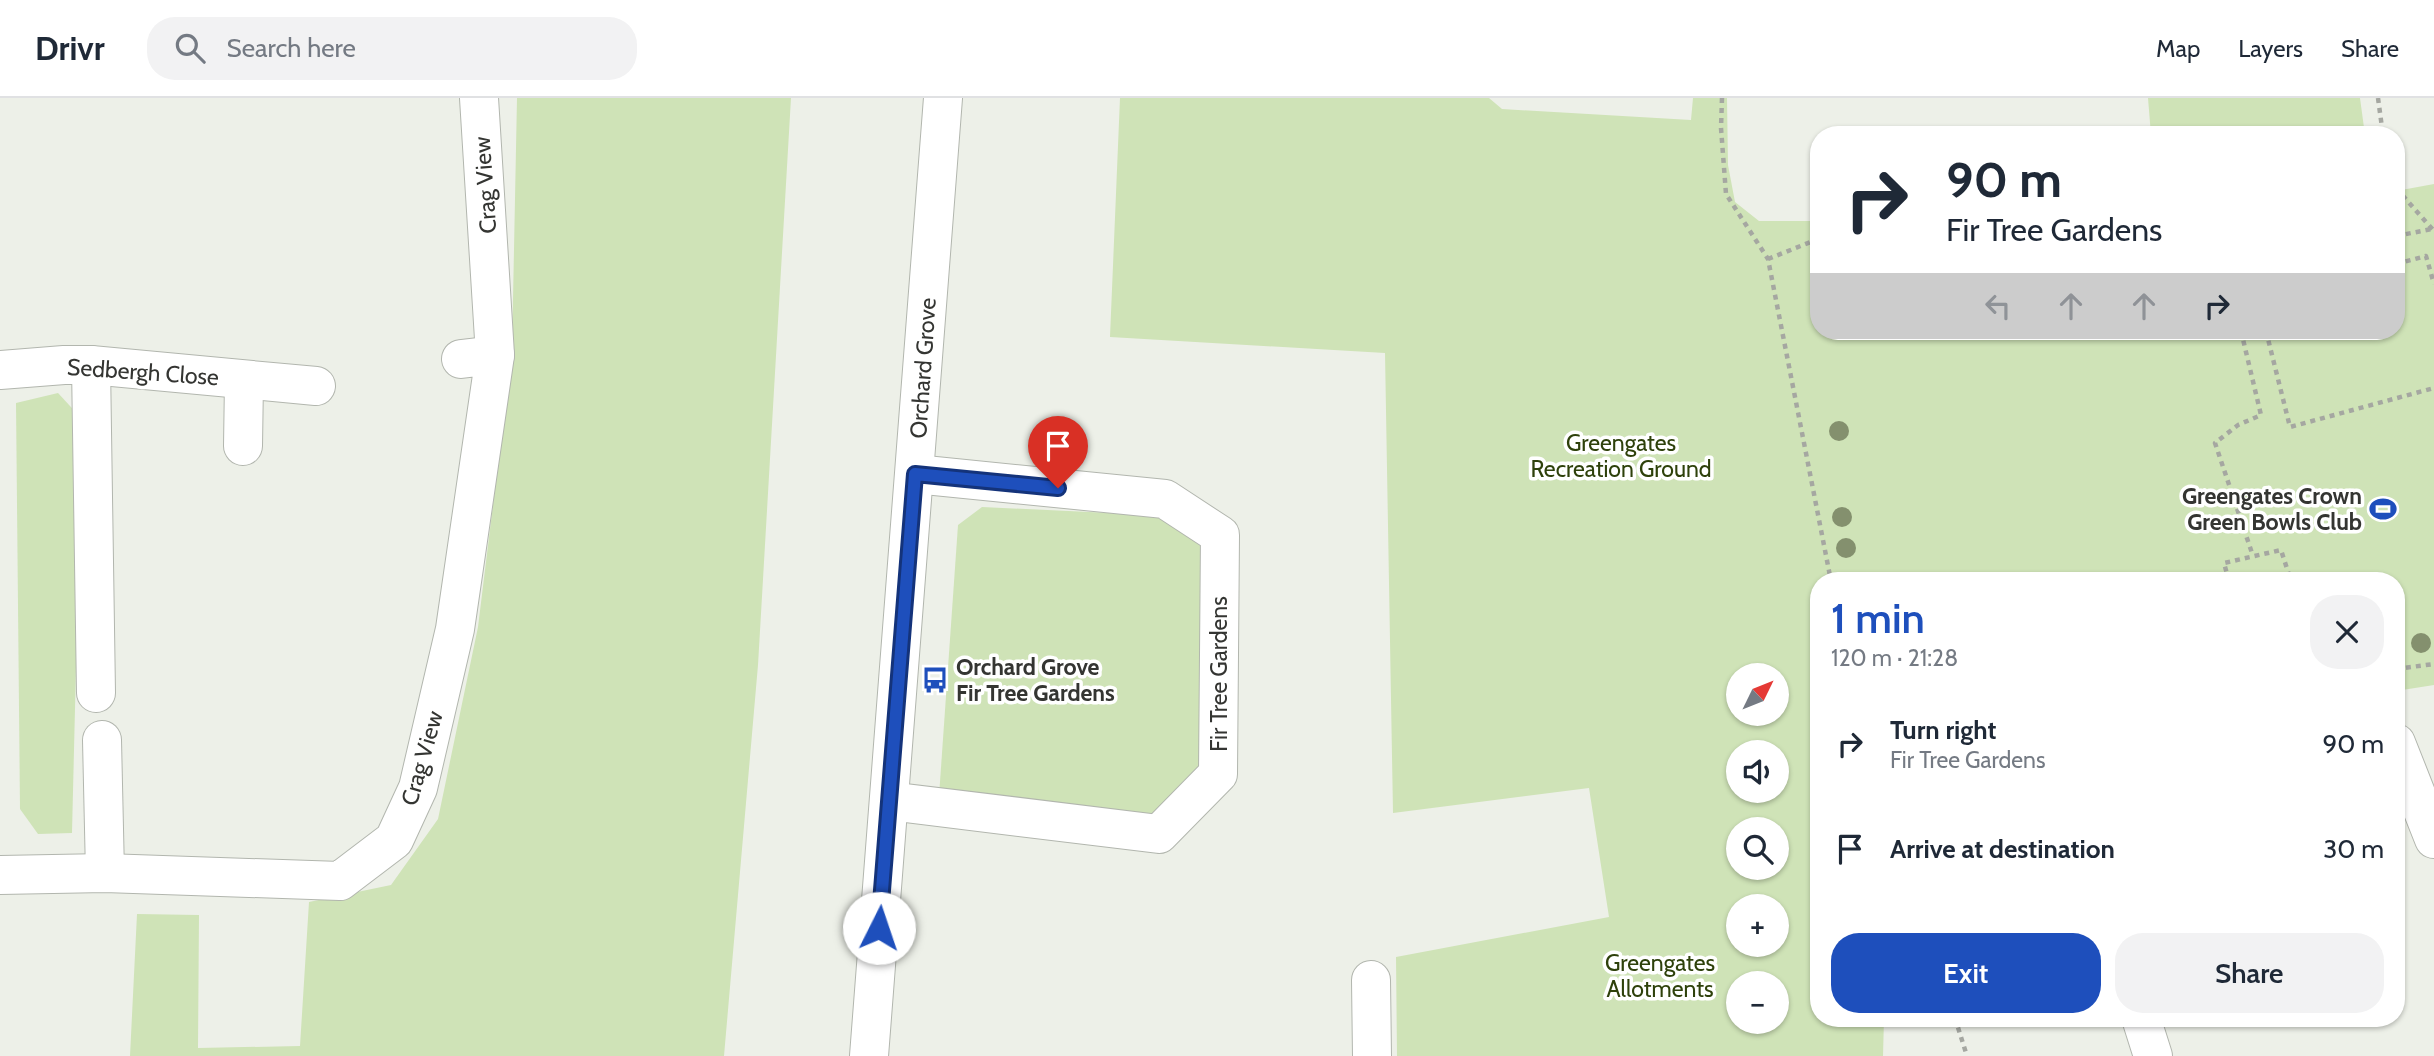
<!DOCTYPE html>
<meta charset="utf-8">
<style>
body{margin:0;font-family:Cabin,sans-serif;background:#f2f2f3;color:#1f2937;height:100vh;display:flex;flex-direction:column;font-size:26px;white-space:nowrap}
*{box-sizing:border-box;margin:0}
p{font-size:23px;color:#747a83}
.icon{flex:none;width:38px;height:38px;fill:none;stroke:currentColor;stroke-width:2;stroke-linecap:round;stroke-linejoin:round}
.map{position:relative;flex:1;overflow:hidden}
.drawer{position:absolute;left:1810px;top:474px;width:595px;height:455px;display:flex;flex-direction:column;background:#fff;border-radius:28px;box-shadow:0 2px 5px #0004}
.drawer>*{flex:none}
.guide{position:absolute;left:1810px;top:28px;width:595px;height:214px;border-radius:28px;box-shadow:0 2px 5px #0004;background:#fff;color:#1f2937;overflow:hidden}
.needle{width:46px;rotate:47deg}
.buttons{position:absolute;left:1726px;top:565px;display:grid;gap:14px}
.buttons a{display:grid;place-items:center;width:63px;height:63px;border-radius:50%;background:#fff;box-shadow:0 2px 5px #0004;font-size:35px}
.pin{position:absolute;display:grid;place-items:center;width:60px;height:60px;color:#fff;margin:-72px -30px;border-radius:50% 50% 50% 0;rotate:-45deg;box-shadow:0 0 7px #0007}
.pin .icon{rotate:45deg}
.me{position:absolute;width:77px;margin:-38px;rotate:4deg;stroke-linejoin:round;filter:drop-shadow(0 0 5px #0008)}
.turn{display:flex;align-items:center;gap:24px;height:147px;padding:0 21px;font-size:32px}
.turn .icon{width:91px;height:91px;stroke-width:2.5}
.turn b{display:block;font-size:49px;line-height:60px}
.lanes{display:flex;align-items:center;height:66px;padding:0 21px;background:#0003;justify-content:center;gap:35px;direction:ltr}
.lanes .off{opacity:.35}
.round{display:grid;place-items:center;flex:none;width:74px;height:74px;border-radius:28px;background:#f2f2f3}
.summary{display:flex;align-items:center;justify-content:space-between;height:119px;padding:0 21px}
h1{font-size:42px;font-weight:600;line-height:52px;color:#1e4fbc}
.action{display:flex;gap:14px;margin-top:auto;padding:14px 21px}
.action a{flex:1;height:80px;border-radius:28px;background:#1e4fbc;color:#fff;font-size:28px;font-weight:600;line-height:80px;text-align:center}
.action a+a{background:#f2f2f3;color:#1f2937}
ul{padding:0;list-style:none}
li{display:flex;align-items:center;gap:21px;height:105px;padding:0 21px}
li div{flex:1}
li b{display:block;font-size:26px}
li em{font-style:normal}
header{display:flex;align-items:center;gap:42px;box-sizing:border-box;height:98px;padding:0 35px;background:#fff;border-bottom:2px solid #e0e1e3}
header strong{font-size:33px}
nav{display:flex;gap:38px;margin-inline-start:auto;font-size:24px}
.search{width:490px;height:63px;background:#f2f2f3;display:flex;align-items:center;gap:18px;box-sizing:border-box;padding:0 24px;border-radius:28px;color:#747a83;font-size:26px}
.map>svg:first-child{display:block}
.green{fill:#cfe3b7;fill-rule:evenodd}
.lines{fill:none;stroke-linecap:round;stroke-linejoin:round}
.minor-casing{stroke:#b2b6ae;stroke-width:40}
.path{stroke:#a5a7a1;stroke-width:4.5;stroke-dasharray:5 5;stroke-linecap:butt}
.minor{stroke:#fff;stroke-width:38}
.tree{fill:#84906e}
.route-casing{stroke:#14337a;stroke-width:18}
.route{stroke:#1e4fbc;stroke-width:12}
.labels{text-anchor:middle;stroke-width:7;stroke-linejoin:round;paint-order:stroke}
.street-label{font-size:23px;fill:#343532;stroke:#fff}
.park-label{font-size:23px;fill:#2e410b;stroke:#fff}
.poi-label{font-size:23px;font-weight:bold;fill:#343532;stroke:#fff;text-anchor:end}
</style>
<header>
<strong>Drivr</strong>
<div class="search"><svg class="icon" aria-label="search" viewBox="0 0 24 24"><circle cx="10" cy="10" r="6"/><path d="M15 15l6 6"/></svg>Search here</div>
<nav><a>Map</a><a>Layers</a><a>Share</a></nav>
</header>
<div class="map">
<svg width="2434" height="958" viewBox="0 0 2434 958">
<rect width="100%" height="100%" fill="#edf0e8"/>
<g class="green">
<polygon points="517,0 791,0 758,567 724,958 130,958 137,816 199,817 198,950 300,948 309,804 391,787 438,721 478,529 512,252"/>
<path d="M1120 0H1489L1502 11 1691 22 1693 0H1727L1728 67 1735 104 1759 123H1818V233H2396V93L2434 86V587L2396 593V483H1818V920L1884 921 1883 958H1397L1396 859 1609 819 1589 690 1393 715 1385 255 1110 239ZM1738 578H1776V616H1738ZM1776 654V693H1738V654ZM1738 732H1776V770H1738ZM1776 808V847H1738V808ZM1738 886H1776V924H1738Z"/>
<polygon points="2148,0 2360,0 2365,37 2151,37"/>
<polygon points="58,295 82,321 72,735 38,736 20,711 16,305"/>
<polygon points="982,409 1173,418 1212,443 1203,691 1158,722 939,698 958,427"/>
</g>
<g class="lines">
<g class="minor-casing">
<g id="minor">
<polyline points="479,0 495,257"/>
<polyline points="91,267 96,595"/>
<polyline points="0,272 64,267 91,267 316,288"/>
<polyline points="243,348 244,283"/>
<polyline points="102,642 105,775"/>
<polyline points="2396,645 2434,741"/>
<polyline points="889,703 1159,736 1218,676 1220,437 1165,401 915,376"/>
<polyline points="0,777 105,775 340,783 394,742 418,690 455,531 495,257 461,261"/>
<polyline points="1371,882 1372,958"/>
<polyline points="2141,920 2153,958"/>
<polyline points="869,958 943,0"/>
</g>
</g>
<g class="path">
<polyline points="1722,0 1721,30 1726,96 1768,161 1831,483"/>
<polyline points="2378,0 2383,37"/>
<polyline points="2396,90 2434,133"/>
<polyline points="2396,138 2432,131"/>
<polyline points="1768,161 1813,143 1818,143"/>
<polyline points="2396,166 2426,158 2434,186"/>
<polyline points="2241,233 2261,317 2238,327 2215,345 2253,458"/>
<polyline points="2266,233 2290,329 2434,290"/>
<polyline points="2229,483 2224,465 2281,452 2291,483"/>
<polyline points="2396,571 2434,566"/>
<polyline points="1955,920 1967,958"/>
</g>
<use href="#minor" class="minor"/>
</g>
<g class="tree">
<circle cx="1839" cy="333" r="10"/>
<circle cx="1842" cy="419" r="10"/>
<circle cx="1846" cy="450" r="10"/>
<circle cx="2421" cy="545" r="10"/>
</g>
<g class="lines">
<g class="route-casing">
<polyline id="route" points="879,830 915,376 1058,390"/>
</g>
<use href="#route" class="route"/>
</g>
<defs>
<g id="stadium-bare" transform="scale(2.1)"><path d="M0-5a6.5 5 0 1 0 0 10a6.5 5 0 1 0 0-10ZM-3.5-1.8h7v3.6h-7Z" fill="#1e4fbc" stroke="#fff" stroke-width="2.5" paint-order="stroke"/></g>
<g id="bus-bare" transform="scale(2.1)"><path d="M-5-6H5V4H4V6H2V4H-2V6H-4V4H-5ZM-3.5-4V0h7V-4ZM-3.5 1.2v1.5H-2V1.2ZM2 1.2v1.5H3.5V1.2Z" fill="#1e4fbc" stroke="#fff" stroke-width="2.5" paint-order="stroke"/></g>
</defs>
<g fill-rule="evenodd">
<use href="#stadium-bare" x="2383" y="411"/>
<use href="#bus-bare" x="935" y="582"/>
</g>
<g class="labels">
<g class="street-label">
<text transform="translate(485 87) rotate(-94)" y="8">Crag View</text>
<text transform="translate(923 270) rotate(-86)" y="8">Orchard Grove</text>
<text transform="translate(143 274) rotate(4)" y="8">Sedbergh Close</text>
<text transform="translate(1219 576) rotate(-90)" y="8">Fir Tree Gardens</text>
<text transform="translate(422 660) rotate(-74)" y="8">Crag View</text>
</g>
<g class="park-label">
<text x="1621" y="353">Greengates<tspan x="1621" dy="26">Recreation Ground</tspan></text>
<text x="1660" y="873">Greengates<tspan x="1660" dy="26">Allotments</tspan></text>
</g>
<g class="poi-label">
<text x="2362" y="406">Greengates Crown<tspan x="2362" dy="26">Green Bowls Club</tspan></text>
<text x="956" y="577" text-anchor="start">Orchard Grove<tspan x="956" dy="26">Fir Tree Gardens</tspan></text>
</g>
</g>
</svg>
<div class="buttons">
<a><svg class="needle" viewBox="-14 -14 28 28"><path d="M0-13l5 13h-10z" fill="#e53935"/><path d="M0 13l5-13h-10z" fill="#747a83"/></svg></a>
<a><svg class="icon" aria-label="sound" viewBox="0 0 24 24"><path d="M4 9h4l5-4v14l-5-4H4zM17 9q2 3 0 6"/></svg></a>
<a><svg class="icon" aria-label="search" viewBox="0 0 24 24"><circle cx="10" cy="10" r="6"/><path d="M15 15l6 6"/></svg></a>
<a>+</a>
<a>−</a>
</div>
<div class="pin" style="left:1058px;top:390px;background:#d93025"><svg class="icon" aria-label="arrive" viewBox="0 0 24 24"><path d="M6 21V4h12l-3 4 3 4H6"/></svg></div>
<svg class="me" style="left:879px;top:830px" viewBox="-20 -20 40 40"><circle r="19" fill="#fff"/><path d="M0-13L10 11 0 6-10 11z" fill="#1e4fbc"/></svg>
<div class="guide">
<div class="turn"><svg class="icon" aria-label="right" viewBox="0 0 24 24"><path d="M7 20v-9h11M14 6l5 5-5 5"/></svg><div><b>90 m</b>Fir Tree Gardens</div></div>
<div class="lanes"><svg class="icon off" aria-label="left" viewBox="0 0 24 24"><path d="M17 20v-9H6M10 6l-5 5 5 5"/></svg><svg class="icon off" aria-label="ahead" viewBox="0 0 24 24"><path d="M12 20V5M6 11l6-6 6 6"/></svg><svg class="icon off" aria-label="ahead" viewBox="0 0 24 24"><path d="M12 20V5M6 11l6-6 6 6"/></svg><svg class="icon" aria-label="right" viewBox="0 0 24 24"><path d="M7 20v-9h11M14 6l5 5-5 5"/></svg></div>
</div>
<section class="drawer">
<div class="summary"><div><h1>1 min</h1><p>120 m · 21:28</p></div><a class="round"><svg class="icon" aria-label="close" viewBox="0 0 24 24"><path d="M6 6l12 12M18 6L6 18"/></svg></a></div>
<ul>
<li><svg class="icon" aria-label="right" viewBox="0 0 24 24"><path d="M7 20v-9h11M14 6l5 5-5 5"/></svg><div><b>Turn right</b><p>Fir Tree Gardens</p></div><em>90 m</em></li>
<li><svg class="icon" aria-label="arrive" viewBox="0 0 24 24"><path d="M6 21V4h12l-3 4 3 4H6"/></svg><div><b>Arrive at destination</b></div><em>30 m</em></li>
</ul>
<div class="action"><a>Exit</a><a>Share</a></div>
</section>
</div>
